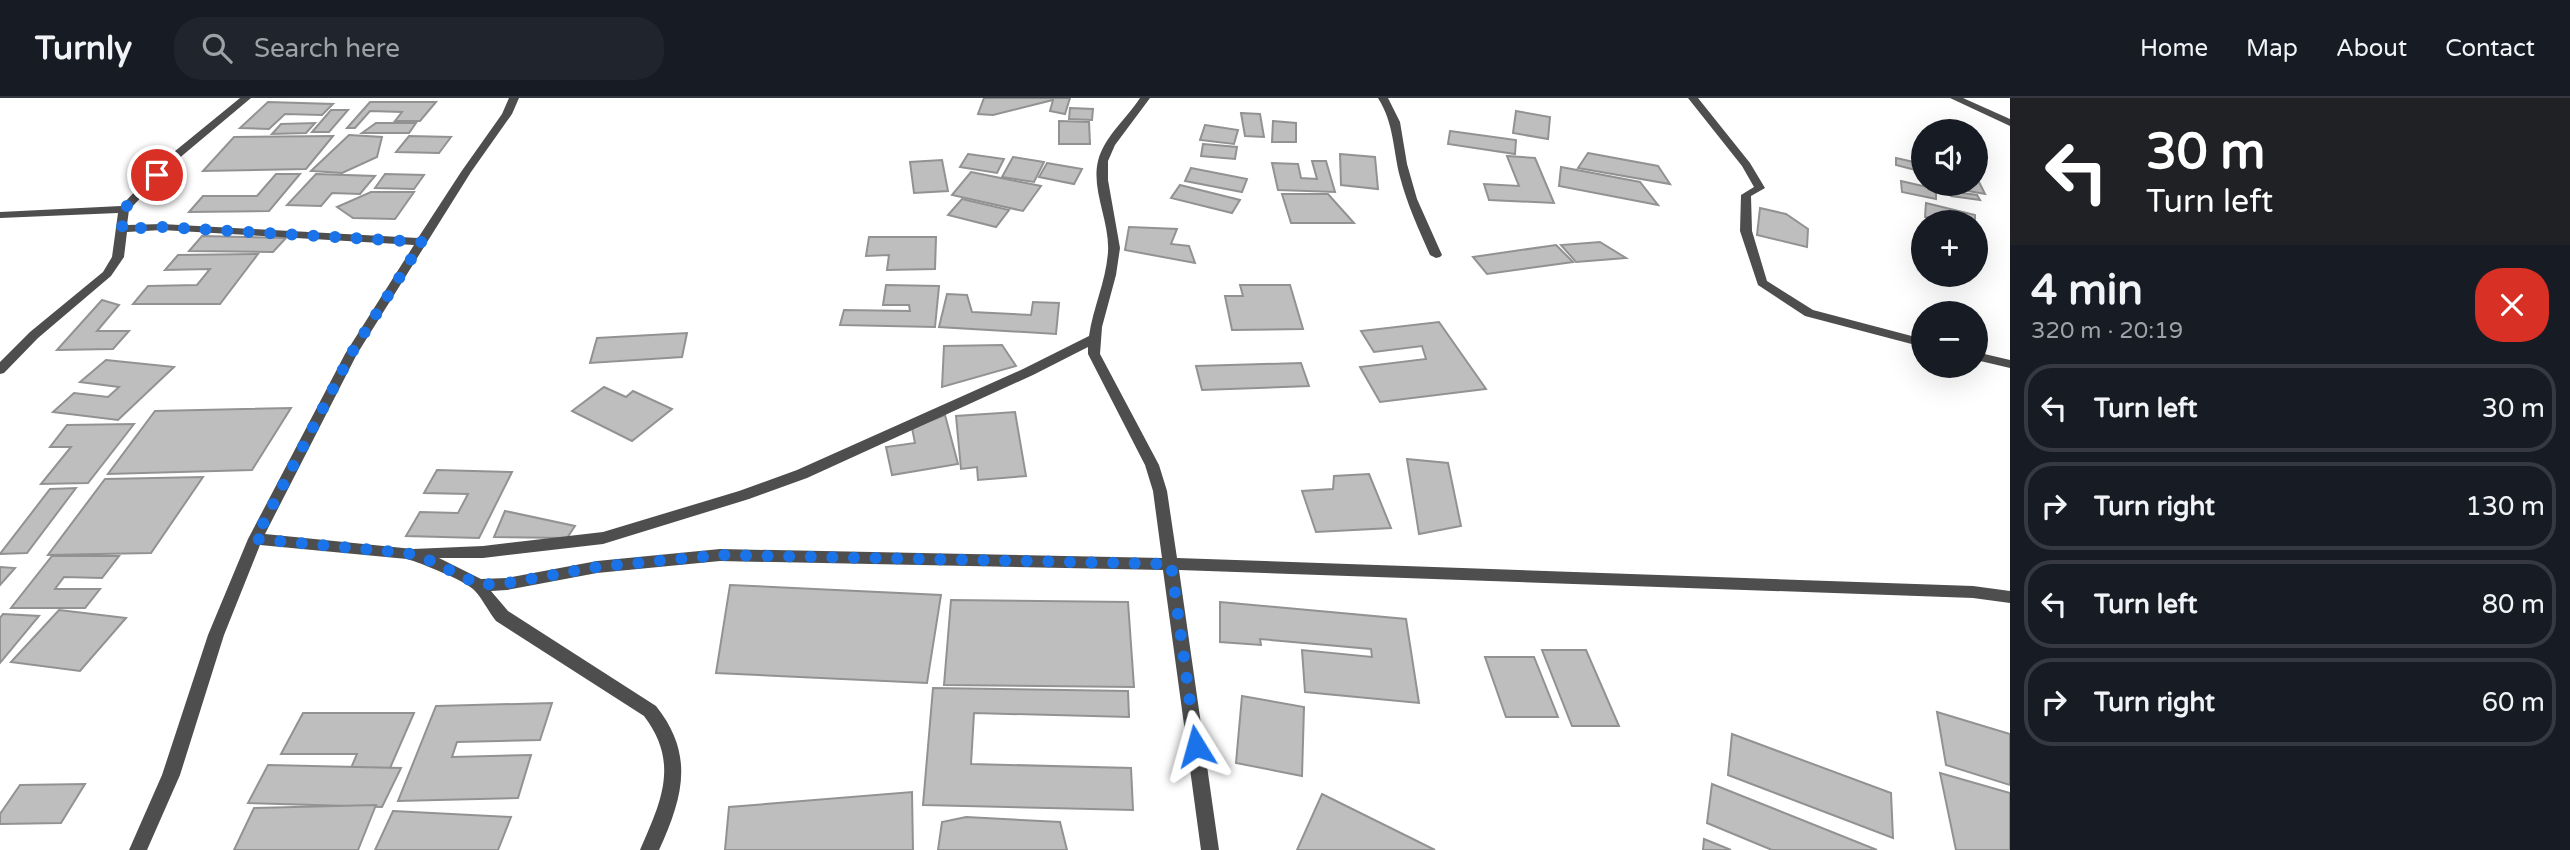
<!DOCTYPE html>
<meta charset="utf-8">
<style>
body{margin:0;font-family:"Varela Round",sans-serif;background:#20242c;color:#f1f3f6;height:100vh;display:flex;flex-direction:column;font-size:26px;white-space:nowrap}
*{box-sizing:border-box;margin:0}
p{font-size:23px;color:#9ea1a6}
.icon{flex:none;width:38px;height:38px;fill:none;stroke:currentColor;stroke-width:2;stroke-linecap:round;stroke-linejoin:round}
.map{position:relative;flex:1;overflow:hidden}
.sheet{display:flex;flex-direction:column;background:#171b24;width:560px}
.sheet>*{flex:none}
.guide{background:#202124;color:#fff;overflow:hidden}
.tools{position:absolute;left:1911px;top:21px;display:grid;gap:14px}
.tools a{display:grid;place-items:center;width:77px;height:77px;border-radius:50%;background:#171b24;box-shadow:0 7px 28px #0002;font-size:35px}
.pin{position:absolute;display:grid;place-items:center;width:60px;height:60px;color:#fff;margin:-30px;border:4px solid #fff;border-radius:50%;box-shadow:0 2px 7px #0007}
.me{position:absolute;width:77px;margin:-38px;rotate:352deg;stroke-linejoin:round;filter:drop-shadow(0 0 5px #0008)}
.turn{display:flex;align-items:center;gap:24px;height:147px;padding:0 21px;font-size:32px}
.turn .icon{width:91px;height:91px;stroke-width:2.5}
.turn b{display:block;font-size:49px;line-height:60px}
.round{display:grid;place-items:center;flex:none;width:74px;height:74px;border-radius:28px;background:#20242c}
.summary{display:flex;align-items:center;justify-content:space-between;height:119px;padding:0 21px}
h1{font-size:42px;font-weight:700;line-height:52px}
ul{padding:0;list-style:none}
li{display:flex;align-items:center;gap:21px;height:88px;margin:0 14px 10px;padding:0 7px;border:4px solid #363941;border-radius:28px}
li div{flex:1}
li b{display:block;font-size:26px}
li em{font-style:normal}
header{display:flex;align-items:center;gap:42px;box-sizing:border-box;height:98px;padding:0 35px;background:#171b24;border-bottom:2px solid #363941}
header strong{font-size:33px}
nav{display:flex;gap:38px;margin-inline-start:auto;font-size:24px}
.search{width:490px;height:63px;background:#20242c;display:flex;align-items:center;gap:18px;box-sizing:border-box;padding:0 24px;border-radius:28px;color:#9ea1a6;font-size:26px}
main{display:flex;flex:1;min-height:0}
.map>svg:first-child{display:block}
.building{fill:#bebebe;stroke:#929292;stroke-width:2}
.lines{fill:none;stroke-linecap:round;stroke-linejoin:round}
.street{fill:#4e4e4e;fill-rule:evenodd}
.route{stroke:#1a73e8;stroke-width:12;stroke-dasharray:0 21.6}
</style>
<header>
<strong>Turnly</strong>
<div class="search"><svg class="icon" aria-label="search" viewBox="0 0 24 24"><circle cx="10" cy="10" r="6"/><path d="M15 15l6 6"/></svg>Search here</div>
<nav><a>Home</a><a>Map</a><a>About</a><a>Contact</a></nav>
</header>
<main>
<div class="map">
<svg width="2010" height="752" viewBox="0 0 2010 752">
<rect width="100%" height="100%" fill="#fff"/>
<g class="building">
<polygon points="984,0 1070,0 1065,16 1050,13 1053,2 993,17 978,16"/>
<polygon points="268,4 333,6 322,17 285,16 269,31 240,30"/>
<polygon points="370,4 436,4 420,23 395,23 402,14 370,13 355,30 347,30"/>
<polygon points="1070,10 1093,11 1092,22 1069,21"/>
<polygon points="331,12 348,12 329,34 312,34"/>
<polygon points="1516,13 1550,19 1548,41 1513,35"/>
<polygon points="1241,15 1260,16 1264,39 1245,38"/>
<polygon points="1059,23 1089,24 1090,46 1059,46"/>
<polygon points="1273,23 1296,25 1296,44 1272,44"/>
<polygon points="315,25 306,35 272,36 281,26"/>
<polygon points="376,25 416,25 409,35 362,35"/>
<polygon points="1205,27 1238,32 1234,46 1200,42"/>
<polygon points="1450,33 1516,42 1515,56 1448,46"/>
<polygon points="349,37 382,39 377,59 342,75 311,73"/>
<polygon points="333,38 306,71 203,73 234,39"/>
<polygon points="409,38 451,39 439,55 396,54"/>
<polygon points="1203,46 1237,49 1235,61 1201,58"/>
<polygon points="1588,55 1658,68 1670,86 1578,70"/>
<polygon points="968,56 1004,61 997,75 960,69"/>
<polygon points="1340,56 1375,59 1378,91 1341,87"/>
<polygon points="1507,58 1535,60 1554,105 1489,102 1484,86 1519,88"/>
<polygon points="1013,59 1044,64 1034,84 1002,79"/>
<polygon points="1896,60 1923,66 1923,74 1896,67"/>
<polygon points="942,62 948,93 914,95 910,64"/>
<polygon points="1312,63 1326,63 1335,94 1278,92 1272,65 1298,66 1301,80 1317,81"/>
<polygon points="1047,65 1082,71 1074,86 1039,79"/>
<polygon points="1561,69 1640,84 1658,107 1559,88"/>
<polygon points="1191,70 1247,81 1242,94 1185,83"/>
<polygon points="971,74 1041,88 1023,113 952,97"/>
<polygon points="276,76 300,76 269,113 189,114 203,98 257,98"/>
<polygon points="316,76 375,78 360,96 332,95 321,108 287,107"/>
<polygon points="385,76 424,77 414,91 375,90"/>
<polygon points="1976,78 1985,96 1957,91 1955,86 1976,86"/>
<polygon points="1901,83 1936,91 1936,101 1902,94"/>
<polygon points="1180,87 1240,102 1232,115 1171,100"/>
<polygon points="1948,93 1977,97 1980,102 1951,98"/>
<polygon points="371,94 414,94 395,121 353,120 337,109"/>
<polygon points="1282,96 1328,96 1354,125 1291,125"/>
<polygon points="962,101 1009,112 996,129 948,117"/>
<polygon points="1926,105 1975,117 1975,124 1947,124 1925,119"/>
<polygon points="1760,110 1786,116 1808,131 1807,149 1757,137"/>
<polygon points="1129,129 1177,131 1171,146 1189,148 1195,165 1125,152"/>
<polygon points="202,138 286,140 273,154 189,153"/>
<polygon points="869,139 936,139 935,171 887,172 889,157 866,158"/>
<polygon points="1600,144 1626,160 1576,164 1561,147"/>
<polygon points="1556,147 1573,164 1487,176 1473,159"/>
<polygon points="258,156 220,206 133,206 148,188 197,187 210,171 165,172 178,157"/>
<polygon points="886,187 939,188 935,229 840,227 844,212 910,213 909,207 883,207"/>
<polygon points="1240,187 1290,187 1303,231 1232,232 1225,198 1243,198"/>
<polygon points="947,196 967,197 972,214 1031,217 1033,204 1059,205 1056,236 939,229"/>
<polygon points="102,202 119,207 97,233 129,233 113,251 57,252"/>
<polygon points="1439,224 1486,291 1380,304 1360,269 1426,261 1422,248 1374,254 1361,233"/>
<polygon points="687,235 682,259 590,265 597,240"/>
<polygon points="1002,247 1016,268 942,289 944,248"/>
<polygon points="106,262 174,269 118,322 53,314 74,295 108,299 119,289 80,284"/>
<polygon points="1301,265 1309,288 1202,292 1196,268"/>
<polygon points="604,289 626,299 633,293 672,311 632,343 572,313"/>
<polygon points="291,310 252,372 108,376 155,313"/>
<polygon points="1015,314 1026,378 978,382 977,369 961,371 956,318"/>
<polygon points="945,317 958,366 892,377 886,349 915,345 912,330"/>
<polygon points="134,326 88,385 41,386 71,349 50,349 67,327"/>
<polygon points="1407,361 1448,365 1461,428 1419,436"/>
<polygon points="437,372 512,374 479,440 406,438 420,414 458,415 468,396 424,395"/>
<polygon points="1369,376 1391,430 1316,434 1302,393 1333,391 1334,378"/>
<polygon points="203,379 151,455 48,457 105,381"/>
<polygon points="76,390 27,455 0,456 50,391"/>
<polygon points="505,413 575,428 567,440 494,439"/>
<polygon points="52,458 119,458 102,480 64,479 55,491 100,491 85,510 11,510"/>
<polygon points="0,469 15,470 0,487"/>
<polygon points="730,487 941,497 927,585 716,575"/>
<polygon points="951,502 1128,504 1134,589 944,587"/>
<polygon points="1220,504 1406,521 1419,605 1305,594 1302,552 1372,559 1371,551 1260,541 1261,547 1220,544"/>
<polygon points="59,512 126,520 80,573 11,564"/>
<polygon points="3,516 39,518 0,565 0,520"/>
<polygon points="1542,552 1586,552 1619,628 1572,628"/>
<polygon points="1485,559 1534,559 1558,619 1506,619"/>
<polygon points="933,590 1128,593 1129,619 974,615 971,666 1131,670 1133,712 923,707"/>
<polygon points="1242,598 1304,609 1302,678 1236,665"/>
<polygon points="552,605 540,642 457,644 452,659 531,657 518,700 398,703 436,608"/>
<polygon points="1937,614 2010,636 2010,687 1946,667"/>
<polygon points="303,615 414,615 387,677 348,677 357,656 281,656"/>
<polygon points="1732,636 1891,695 1893,740 1728,677"/>
<polygon points="268,667 401,670 382,709 248,705"/>
<polygon points="1940,675 2010,695 2010,752 1956,752"/>
<polygon points="85,686 61,725 0,726 0,716 20,687"/>
<polygon points="1712,686 1877,752 1772,752 1707,725"/>
<polygon points="912,694 913,752 725,752 729,709"/>
<polygon points="1322,696 1435,752 1297,752"/>
<polygon points="376,707 358,752 234,752 254,710"/>
<polygon points="393,713 511,719 498,752 375,752"/>
<polygon points="966,719 1060,724 1067,752 938,752 942,724"/>
<polygon points="1704,741 1731,752 1703,752"/>
</g>
<g class="lines">
<g class="street">
<path d="M240 0H251L177 62 129 112 127 127 162 126 418 140 461 74 502 16 509 0H519L512 16 471 74 357 256 265 436 413 451 483 448 603 434 739 393 797 372 1023 271 1089 238C1093 210 1106 183 1108 154 1110 124 1091 92 1098 63 1104 39 1127 20 1140 0H1150L1115 47 1108 63V82L1120 150 1116 177 1102 229 1100 256 1159 367 1167 393 1177 460 1973 488 2010 493V505L1973 500 1179 472 1219 752H1201L1163 472 720 463 597 475 507 492 491 493 508 513 656 608C695 657 683 699 659 752H640C661 704 680 665 644 618L496 523C488 513 481 498 473 491 463 482 421 465 407 461L260 447 224 537 180 677 147 752H129L162 677 208 537 248 441 345 256 414 147 162 132 127 134 124 159 111 178 38 240 4 275 0 276V264L30 234 103 174 112 159 118 115 0 120V114L121 108 169 58ZM1088 249V256L1145 367 1153 393 1162 460 720 451 597 463 507 480 481 481 439 460H483L603 446 749 401 807 380 1033 277Z"/>
<path d="M1378 0H1388L1400 24 1407 66 1417 101 1442 157 1440 159 1436 160 1430 157C1419 132 1407 106 1400 79 1393 52 1394 25 1378 0Z"/>
<polygon points="1688,0 1698,0 1750,65 1765,90 1751,98 1752,133 1767,183 1813,212 1923,241 1923,249 1805,218 1758,187 1740,133 1741,97 1754,89 1742,68"/>
<polygon points="1950,0 1963,0 2010,21 2010,28"/>
<polygon points="1976,254 2010,262 2010,270 1976,262"/>
</g>
</g>
<g class="lines">
<polyline class="route" points="157,77 124,111 122,131 162,129 422,144 351,256 255,441 407,455 429,462 480,487 508,485 597,469 720,457 1171,466 1196,648"/>
</g>
</svg>
<div class="tools">
<a><svg class="icon" aria-label="sound" viewBox="0 0 24 24"><path d="M4 9h4l5-4v14l-5-4H4zM17 9q2 3 0 6"/></svg></a>
<a>+</a>
<a>−</a>
</div>
<div class="pin" style="left:157px;top:77px;background:#d93025"><svg class="icon" aria-label="arrive" viewBox="0 0 24 24"><path d="M6 21V4h12l-3 4 3 4H6"/></svg></div>
<svg class="me" style="left:1196px;top:648px" viewBox="-20 -20 40 40"><path d="M0-17L14 15 0 8-14 15z" fill="#1a73e8" stroke="#fff" stroke-width="4"/></svg>
</div>
<section class="sheet">
<div class="guide">
<div class="turn"><svg class="icon" aria-label="left" viewBox="0 0 24 24"><path d="M17 20v-9H6M10 6l-5 5 5 5"/></svg><div><b>30 m</b>Turn left</div></div>
</div>
<div class="summary"><div><h1>4 min</h1><p>320 m · 20:19</p></div><a class="round" style="background:#d93025;color:#fff"><svg class="icon" aria-label="close" viewBox="0 0 24 24"><path d="M6 6l12 12M18 6L6 18"/></svg></a></div>
<ul>
<li><svg class="icon" aria-label="left" viewBox="0 0 24 24"><path d="M17 20v-9H6M10 6l-5 5 5 5"/></svg><div><b>Turn left</b></div><em>30 m</em></li>
<li><svg class="icon" aria-label="right" viewBox="0 0 24 24"><path d="M7 20v-9h11M14 6l5 5-5 5"/></svg><div><b>Turn right</b></div><em>130 m</em></li>
<li><svg class="icon" aria-label="left" viewBox="0 0 24 24"><path d="M17 20v-9H6M10 6l-5 5 5 5"/></svg><div><b>Turn left</b></div><em>80 m</em></li>
<li><svg class="icon" aria-label="right" viewBox="0 0 24 24"><path d="M7 20v-9h11M14 6l5 5-5 5"/></svg><div><b>Turn right</b></div><em>60 m</em></li>
</ul>
</section>
</main>
